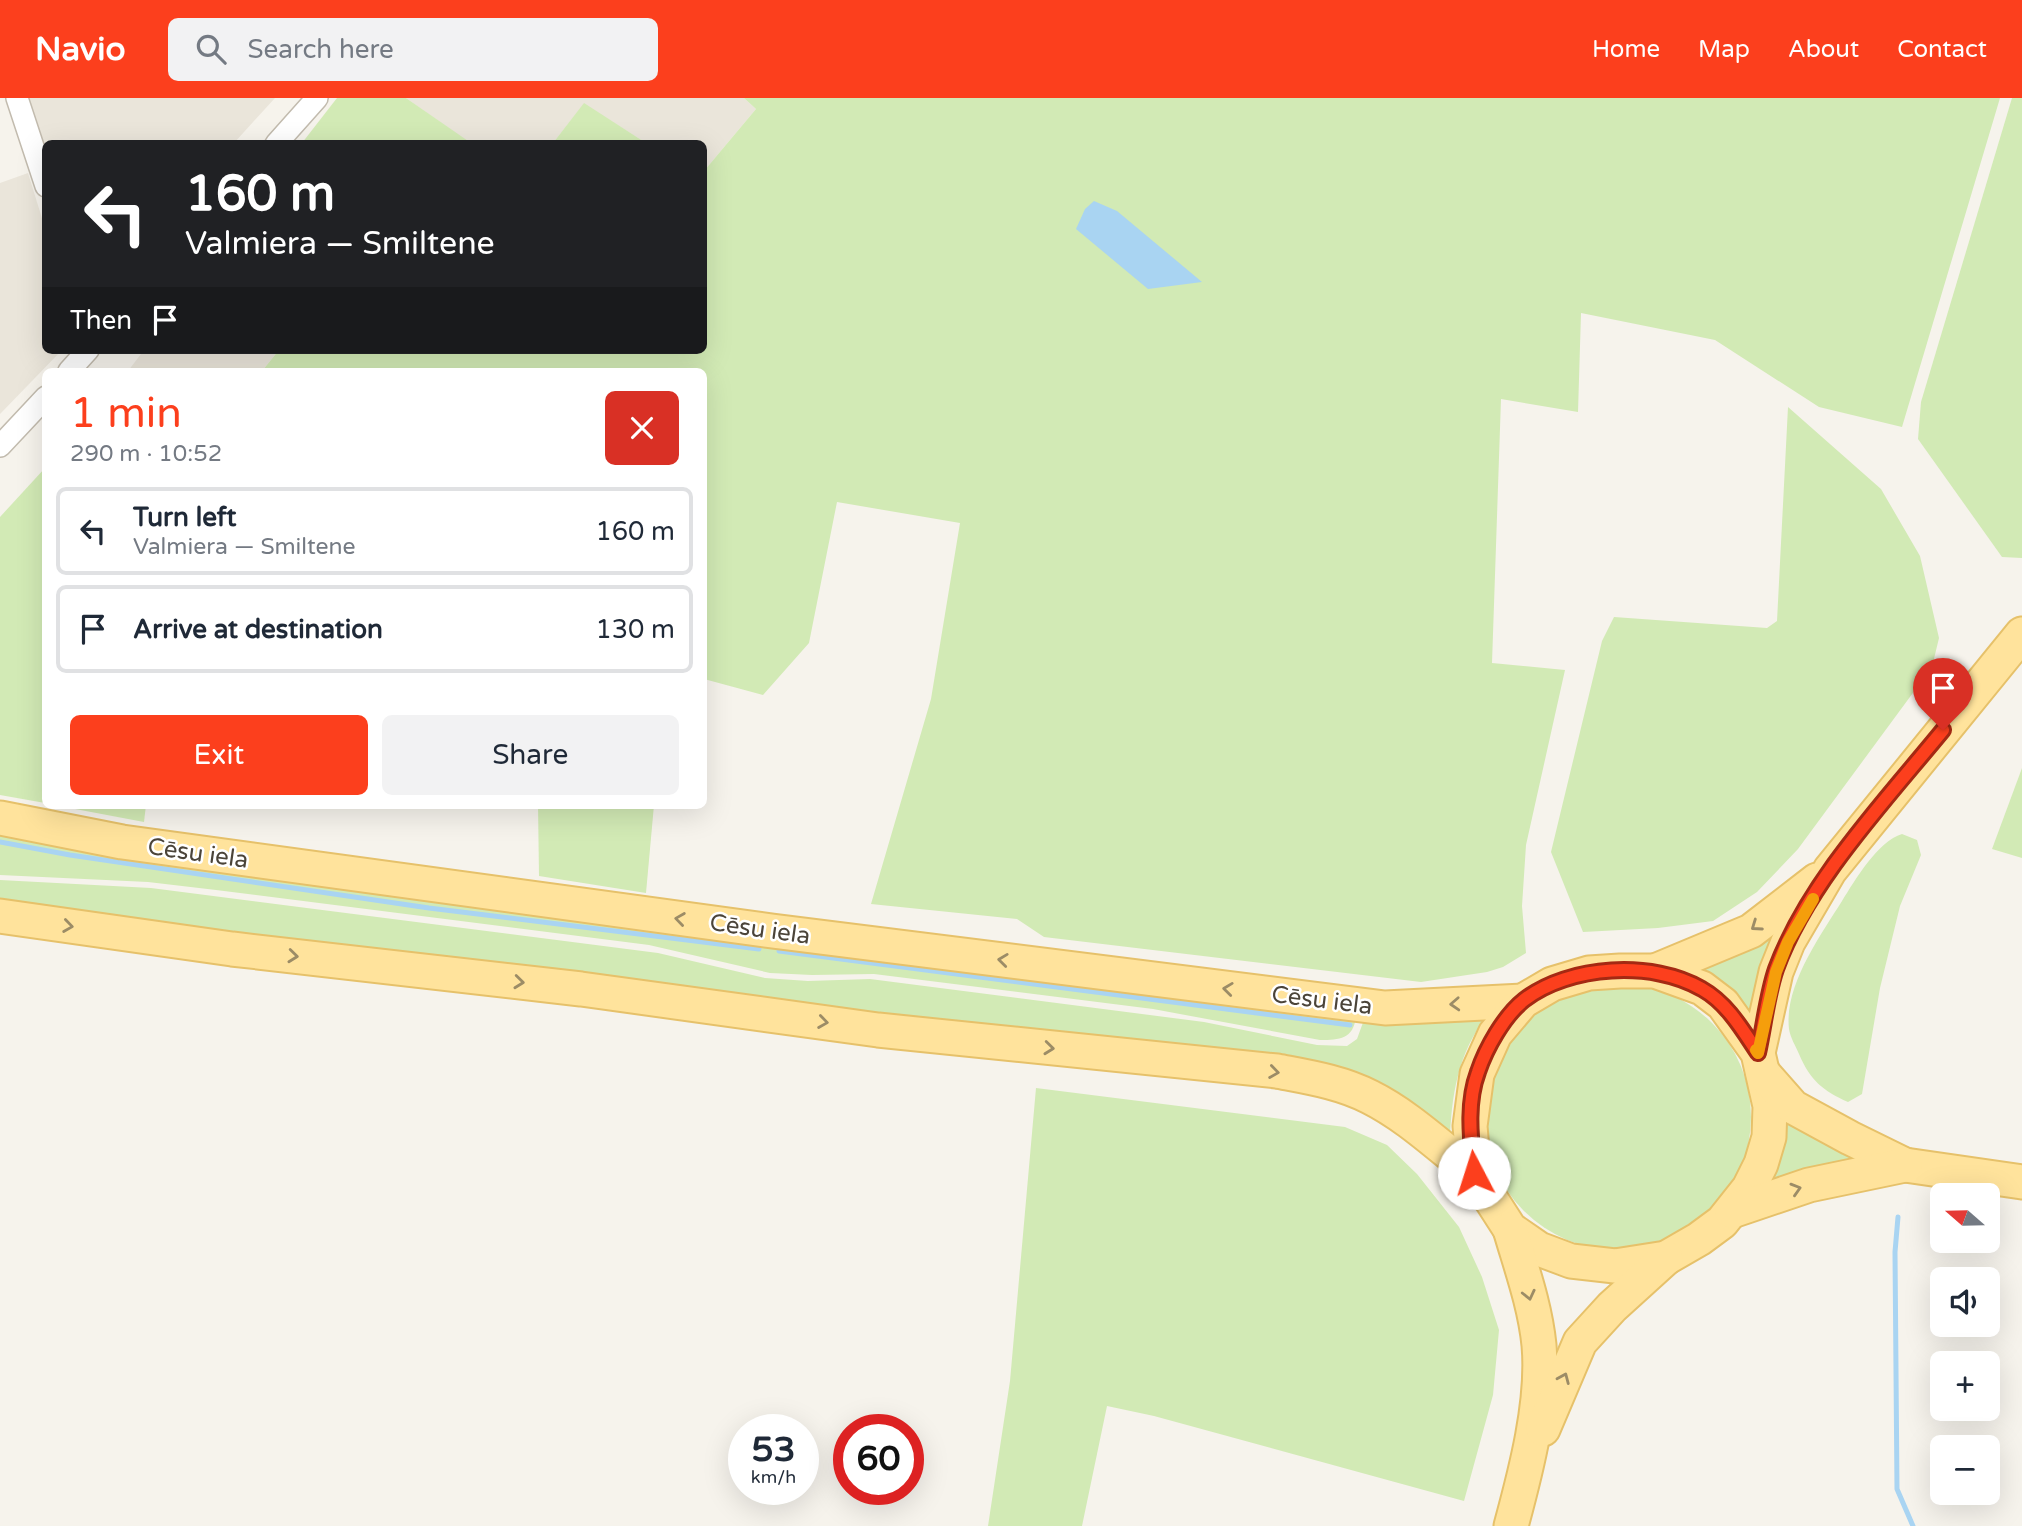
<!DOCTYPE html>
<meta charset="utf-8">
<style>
body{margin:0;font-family:"Varela Round",sans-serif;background:#f2f2f3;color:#1f2937;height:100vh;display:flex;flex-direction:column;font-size:26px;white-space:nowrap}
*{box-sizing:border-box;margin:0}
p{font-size:23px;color:#747a83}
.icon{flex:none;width:38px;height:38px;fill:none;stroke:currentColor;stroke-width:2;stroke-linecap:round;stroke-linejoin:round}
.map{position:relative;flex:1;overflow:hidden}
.sheet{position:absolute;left:42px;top:270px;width:665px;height:441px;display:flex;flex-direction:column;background:#fff;border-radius:10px;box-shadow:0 7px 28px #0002}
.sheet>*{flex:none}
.guide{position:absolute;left:42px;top:42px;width:665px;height:214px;border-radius:10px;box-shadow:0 7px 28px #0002;background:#202124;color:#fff;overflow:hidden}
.needle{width:46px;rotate:290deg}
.fabs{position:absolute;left:1930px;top:1085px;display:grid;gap:14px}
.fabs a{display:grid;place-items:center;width:70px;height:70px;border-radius:10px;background:#fff;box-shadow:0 7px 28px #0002;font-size:35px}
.speed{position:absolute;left:728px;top:1316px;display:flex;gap:14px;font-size:35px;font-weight:700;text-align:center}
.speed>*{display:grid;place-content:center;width:91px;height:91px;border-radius:50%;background:#fff;box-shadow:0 7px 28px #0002;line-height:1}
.speed small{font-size:18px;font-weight:400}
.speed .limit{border:10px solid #d22;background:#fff;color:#111}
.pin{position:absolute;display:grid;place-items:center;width:60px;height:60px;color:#fff;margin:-72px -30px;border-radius:50% 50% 50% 0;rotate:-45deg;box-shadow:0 0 7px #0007}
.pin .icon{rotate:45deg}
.me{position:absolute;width:77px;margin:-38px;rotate:355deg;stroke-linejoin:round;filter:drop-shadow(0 0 5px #0008)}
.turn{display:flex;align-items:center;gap:24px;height:147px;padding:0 28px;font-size:32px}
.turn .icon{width:91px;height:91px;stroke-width:2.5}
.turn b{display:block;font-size:49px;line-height:60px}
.then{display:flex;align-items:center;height:66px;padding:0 28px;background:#0003;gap:14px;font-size:26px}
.round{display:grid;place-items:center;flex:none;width:74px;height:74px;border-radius:10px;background:#f2f2f3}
.headline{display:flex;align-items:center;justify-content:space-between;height:119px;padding:0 28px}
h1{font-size:42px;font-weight:600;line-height:52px;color:#fc3f1d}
.cta{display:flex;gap:14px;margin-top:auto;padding:14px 28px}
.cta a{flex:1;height:80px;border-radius:10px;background:#fc3f1d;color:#fff;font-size:28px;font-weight:600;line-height:80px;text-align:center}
.cta a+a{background:#f2f2f3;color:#1f2937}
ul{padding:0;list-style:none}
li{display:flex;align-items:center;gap:21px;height:88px;margin:0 14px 10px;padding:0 14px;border:4px solid #e0e1e3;border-radius:10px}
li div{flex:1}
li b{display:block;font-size:26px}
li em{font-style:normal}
header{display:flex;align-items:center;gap:42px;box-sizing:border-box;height:98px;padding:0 35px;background:#fc3f1d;color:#fff}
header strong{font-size:33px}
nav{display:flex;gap:38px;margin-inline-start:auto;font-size:24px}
.search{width:490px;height:63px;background:#f2f2f3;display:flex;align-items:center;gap:18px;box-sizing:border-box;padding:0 24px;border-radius:10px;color:#747a83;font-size:26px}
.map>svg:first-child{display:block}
.residential{fill:#eae5da}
.green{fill:#d2eab5}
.water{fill:#a9d4f2}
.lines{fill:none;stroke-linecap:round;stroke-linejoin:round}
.stream{stroke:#a9d4f2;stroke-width:5}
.street-casing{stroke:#c2bbae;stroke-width:24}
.primary-casing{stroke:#e6c16a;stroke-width:37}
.street{stroke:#fff;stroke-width:21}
.primary{stroke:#ffe39c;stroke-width:33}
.oneway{stroke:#9c8c66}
.route-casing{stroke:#a42913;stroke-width:18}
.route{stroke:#fc3f1d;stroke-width:12}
.slow{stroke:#f59e0b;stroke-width:12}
.labels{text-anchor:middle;stroke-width:5;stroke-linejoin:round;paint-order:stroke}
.street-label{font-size:24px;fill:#4b4439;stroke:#fff}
</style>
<header>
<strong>Navio</strong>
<div class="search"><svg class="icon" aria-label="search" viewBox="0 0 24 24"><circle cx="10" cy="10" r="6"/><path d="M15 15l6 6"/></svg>Search here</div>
<nav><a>Home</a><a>Map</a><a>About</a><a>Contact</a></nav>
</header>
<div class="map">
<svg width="2022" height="1428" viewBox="0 0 2022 1428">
<rect width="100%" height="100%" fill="#f6f3ec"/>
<g class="residential">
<polygon points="29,0 275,0 234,45 46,46 45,54"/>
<polygon points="406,0 744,0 756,11 704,73 704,46 646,45 584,6 553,45 471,46"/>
<polygon points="28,75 45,130 46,252 62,252 0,316 0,85"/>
<polygon points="144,252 279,252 262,273 128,273"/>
</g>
<g class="green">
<polygon points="337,0 406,0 471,45 302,45"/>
<polygon points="744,0 2000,0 1902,329 1819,309 1715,242 1581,215 1578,314 1501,301 1492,565 1565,572 1526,747 1522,808 1526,855 1503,869 1487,874 1421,884 1044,839 1017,821 871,806 931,601 960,425 837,404 809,545 763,597 704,581 704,273 262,273 279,252 704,252 704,73 756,11"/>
<polygon points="2012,0 2022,0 2022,460 2002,459 1918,341 1921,304"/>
<polygon points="584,5 646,45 553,45"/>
<polygon points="1788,309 1881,391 1920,458 1939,540 1932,569 1798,751 1757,794 1713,823 1658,830 1583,834 1551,754 1602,543 1614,519 1767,530 1777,523"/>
<polygon points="45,370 45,705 0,697 0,419"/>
<polygon points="2022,670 2022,760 1992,751"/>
<polygon points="54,707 146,707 144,724"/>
<polygon points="538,707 654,707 646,795 539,778"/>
<path d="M0 735 1356 919C1353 941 1340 942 1320 942L1153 911 874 876 812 877 770 875 649 847 216 792 148 784 0 777Z"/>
<path d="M1902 736 1917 742 1921 757 1900 808 1880 890 1862 996 1848 1004C1823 993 1810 982 1799 956 1796 949 1790 939 1789 931 1784 888 1820 838 1842 803 1855 782 1878 743 1902 736Z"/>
<path d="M0 782 151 790 658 855 765 880 808 883 870 881 1204 924 1317 947 1347 948 1357 941 1365 919 1487 918C1458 954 1451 999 1450 1044L1387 993 363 850 0 805Z"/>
<polygon points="1777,829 1751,914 1741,904 1698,872"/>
<circle cx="1618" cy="1019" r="133"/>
<polygon points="1036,990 1345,1029 1387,1047 1417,1076 1459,1129 1482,1179 1499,1232 1493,1297 1464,1403 1154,1318 1107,1308 1082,1428 988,1428 1010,1283"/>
<polygon points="1787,1023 1872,1058 1771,1083 1785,1048"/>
</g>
<polygon class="water" points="1094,103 1117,113 1202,184 1148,191 1076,131 1085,111"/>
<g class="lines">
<g class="stream">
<polyline points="0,744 70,757 429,810 759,851"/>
<polyline points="779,853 1350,927"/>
<polyline points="1898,1119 1895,1154 1897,1391 1913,1428"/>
</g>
<g class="street-casing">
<g id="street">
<polyline points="17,0 46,88"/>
<polyline points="276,46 317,0"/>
<polyline points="69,273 88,252"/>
<polyline points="0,348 46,299"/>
</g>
</g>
<g class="primary-casing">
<g id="primary">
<polyline points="0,720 122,744 772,833 1385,910 1523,903"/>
<path d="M0 818 232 851 581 891 878 932 1277 973C1308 979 1341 984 1370 999 1408 1018 1440 1049 1474 1075"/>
<polygon points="1620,873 1655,873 1702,890 1723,906 1758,955 1770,1008 1769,1039 1761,1066 1749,1090 1722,1124 1699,1141 1666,1160 1615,1168 1571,1163 1539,1151 1510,1131 1474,1075 1470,1028 1477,976 1495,936 1523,903 1552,886 1589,875"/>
<polyline points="1655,873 1751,833 1817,782"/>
<polyline points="1758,955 1776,874 1788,844 1830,772 2022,536"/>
<polyline points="1763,975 1793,1009 1850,1040 1905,1067 2022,1084"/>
<polyline points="1732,1113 1809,1087 1905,1067"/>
<path d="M1510 1131C1521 1169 1535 1207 1539 1247 1544 1304 1526 1373 1511 1428"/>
<polyline points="1543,1331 1580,1244 1612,1209 1666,1160"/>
</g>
</g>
<use href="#street" class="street"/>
<use href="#primary" class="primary"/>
</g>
<defs><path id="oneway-chevron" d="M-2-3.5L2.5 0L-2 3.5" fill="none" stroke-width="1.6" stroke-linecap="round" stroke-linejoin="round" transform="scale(1.75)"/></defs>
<g class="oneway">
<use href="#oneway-chevron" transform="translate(680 821) rotate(-172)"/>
<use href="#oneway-chevron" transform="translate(68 828) rotate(8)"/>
<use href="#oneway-chevron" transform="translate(1756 828) rotate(145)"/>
<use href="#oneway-chevron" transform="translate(293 858) rotate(6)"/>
<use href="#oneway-chevron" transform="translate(1003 862) rotate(-173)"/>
<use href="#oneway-chevron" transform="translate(519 884) rotate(6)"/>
<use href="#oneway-chevron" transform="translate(1228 891) rotate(-173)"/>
<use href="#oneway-chevron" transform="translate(1455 906) rotate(177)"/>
<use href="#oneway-chevron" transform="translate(823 924) rotate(8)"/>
<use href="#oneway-chevron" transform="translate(1049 950) rotate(6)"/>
<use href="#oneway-chevron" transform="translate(1274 974) rotate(8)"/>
<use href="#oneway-chevron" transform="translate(1796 1091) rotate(-17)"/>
<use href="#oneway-chevron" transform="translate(1529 1197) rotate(77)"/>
<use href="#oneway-chevron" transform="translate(1564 1280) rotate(-67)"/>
</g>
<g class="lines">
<g class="route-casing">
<path id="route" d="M1474 1075C1471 1042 1466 1006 1478 974 1486 950 1504 918 1524 902 1569 867 1653 862 1702 891 1727 905 1742 931 1758 955 1764 928 1767 897 1776 871 1808 784 1885 703 1943 632"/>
</g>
<use href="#route" class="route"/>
<polyline class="slow" points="1756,952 1758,955 1776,874 1788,844 1813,801"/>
</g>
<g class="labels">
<g class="street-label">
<text transform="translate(198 755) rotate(8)" y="8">Cēsu iela</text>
<text transform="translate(760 831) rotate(8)" y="8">Cēsu iela</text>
<text transform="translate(1322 902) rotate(7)" y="8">Cēsu iela</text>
</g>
</g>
</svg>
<div class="fabs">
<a><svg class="needle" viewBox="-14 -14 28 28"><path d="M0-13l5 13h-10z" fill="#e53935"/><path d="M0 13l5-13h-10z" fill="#747a83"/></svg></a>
<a><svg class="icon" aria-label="sound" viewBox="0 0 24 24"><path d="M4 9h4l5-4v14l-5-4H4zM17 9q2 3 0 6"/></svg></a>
<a>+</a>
<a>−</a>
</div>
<div class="speed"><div>53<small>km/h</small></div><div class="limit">60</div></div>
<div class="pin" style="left:1943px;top:632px;background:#d93025"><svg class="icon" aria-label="arrive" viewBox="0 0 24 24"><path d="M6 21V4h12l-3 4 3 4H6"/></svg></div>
<svg class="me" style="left:1474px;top:1075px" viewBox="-20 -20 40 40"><circle r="19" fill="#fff"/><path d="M0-13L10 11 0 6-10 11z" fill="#fc3f1d"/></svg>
<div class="guide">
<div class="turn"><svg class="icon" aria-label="left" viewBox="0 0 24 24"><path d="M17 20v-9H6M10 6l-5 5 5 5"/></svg><div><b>160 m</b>Valmiera — Smiltene</div></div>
<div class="then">Then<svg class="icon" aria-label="arrive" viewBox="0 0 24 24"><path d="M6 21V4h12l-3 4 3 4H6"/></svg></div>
</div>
<section class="sheet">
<div class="headline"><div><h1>1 min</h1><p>290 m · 10:52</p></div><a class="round" style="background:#d93025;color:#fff"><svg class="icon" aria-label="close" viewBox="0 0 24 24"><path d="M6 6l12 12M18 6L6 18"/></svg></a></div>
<ul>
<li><svg class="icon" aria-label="left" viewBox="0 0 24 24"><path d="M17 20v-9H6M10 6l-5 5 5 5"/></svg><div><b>Turn left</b><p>Valmiera — Smiltene</p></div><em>160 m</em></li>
<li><svg class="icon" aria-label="arrive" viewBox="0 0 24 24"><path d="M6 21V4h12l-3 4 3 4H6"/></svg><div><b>Arrive at destination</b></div><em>130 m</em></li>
</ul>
<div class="cta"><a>Exit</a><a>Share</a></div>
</section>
</div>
